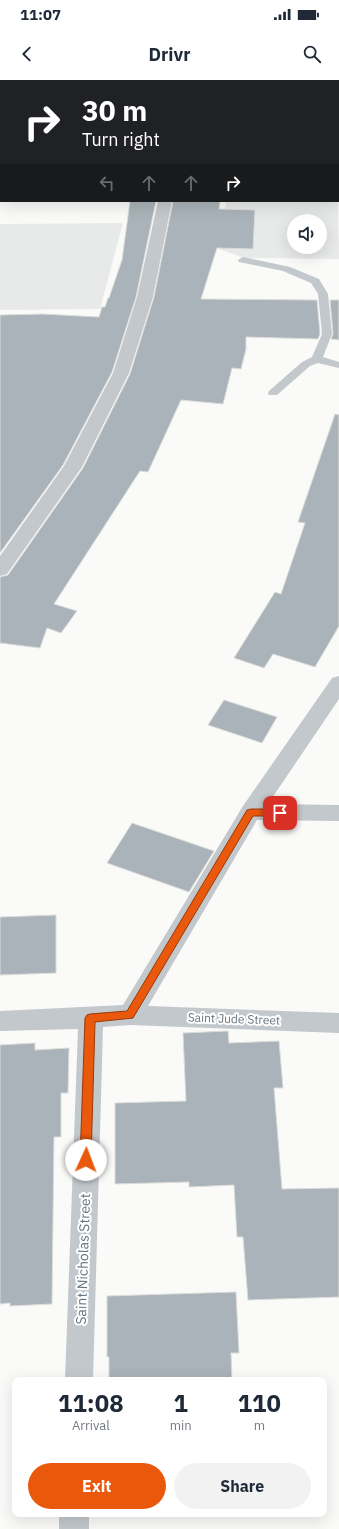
<!DOCTYPE html>
<style>
body{margin:0;font-family:"IBM Plex Sans",sans-serif;background:#f2f2f3;color:#1f2937;height:100vh;display:flex;flex-direction:column;font-size:15px;white-space:nowrap}
*{box-sizing:border-box;margin:0}
p{font-size:13px;color:#747a83}
.icon{flex:none;width:22px;height:22px;fill:none;stroke:currentColor;stroke-width:2;stroke-linecap:round;stroke-linejoin:round}
.map{position:relative;flex:1;overflow:hidden}
.panel{position:absolute;left:12px;top:1297px;width:315px;height:140px;display:flex;flex-direction:column;background:#fff;border-radius:8px;box-shadow:0 4px 16px #0002}
.panel>*{flex:none}
.banner{position:absolute;left:0px;top:0px;width:339px;height:122px;box-shadow:0 4px 16px #0002;background:#202124;color:#fff;overflow:hidden}
.buttons{position:absolute;left:287px;top:134px;display:grid;gap:8px}
.buttons a{display:grid;place-items:center;width:40px;height:40px;border-radius:50%;background:#fff;box-shadow:0 4px 16px #0002;font-size:20px}
.pin{position:absolute;display:grid;place-items:center;width:34px;height:34px;color:#fff;margin:-17px;border-radius:8px;box-shadow:0 2px 6px #0006}
.me{position:absolute;width:44px;margin:-22px;rotate:2deg;stroke-linejoin:round;filter:drop-shadow(0 0 3px #0008)}
.turn{display:flex;align-items:center;gap:14px;height:84px;padding:0 16px;font-size:18px}
.turn .icon{width:52px;height:52px;stroke-width:2.5}
.turn b{display:block;font-size:28px;line-height:34px}
.lanes{display:flex;align-items:center;height:38px;padding:0 16px;background:#0003;justify-content:center;gap:20px;direction:ltr}
.lanes .off{opacity:.35}
.eta{display:flex;justify-content:space-evenly;align-items:center;height:68px;text-align:center}
.eta b{font-size:24px;font-weight:800;line-height:28px}
.action{display:flex;gap:8px;margin-top:auto;padding:8px 16px}
.action a{flex:1;height:46px;border-radius:24px;background:#ea580c;color:#fff;font-size:16px;font-weight:800;line-height:46px;text-align:center}
.action a+a{background:#f2f2f3;color:#1f2937}
.status{display:flex;justify-content:space-between;align-items:center;height:28px;padding:0 20px;background:#fff;direction:ltr}
.status svg{height:11px;fill:currentColor}
header{display:flex;justify-content:space-between;align-items:center;height:52px;padding:0 16px;background:#fff;font-size:18px;font-weight:800}
.map>svg:first-child{display:block}
.built{fill:#e8e9e9;fill-rule:evenodd}
.building{fill:#aab3b9;stroke:#dcdcda}
.lines{fill:none;stroke-linecap:round;stroke-linejoin:round}
.highway-casing{stroke:#b4b9bd;stroke-width:2}
.lane{fill:#c3c8cc;fill-rule:evenodd}
.street{fill:#c3c8cc;fill-rule:evenodd}
.highway{fill:#fff;fill-rule:evenodd}
.route{fill:#ea580c;stroke:#983908}
.labels{text-anchor:middle;stroke-width:4;stroke-linejoin:round;paint-order:stroke}
.street-label{font-size:12px;fill:#657683;stroke:#fff}
.near-street-label{font-size:14px;fill:#657683;stroke:#fff}
</style>
<div class="status"><b>11:07</b><svg viewBox="0 0 49 12"><path d="M0 12V9h3v3zM5 12V6h3v6zM10 12V3h3v9zM15 12V0h3v12zM26 1h20v11H26zM47 4h2v5h-2z"/></svg></div>
<header><svg class="icon" aria-label="back" viewBox="0 0 24 24"><path d="M15 5l-7 7 7 7"/></svg>Drivr<svg class="icon" aria-label="search" viewBox="0 0 24 24"><circle cx="10" cy="10" r="6"/><path d="M15 15l6 6"/></svg></header>
<div class="map">
<svg width="339" height="1449" viewBox="0 0 339 1449">
<rect width="100%" height="100%" fill="#fafaf8"/>
<g class="built">
<path d="M338 119 339 179 244 178 219 169 226 121H338ZM294 141H320V167H294Z"/>
<polygon points="123,143 100,229 0,230 0,144"/>
</g>
<g class="building">
<polygon points="130,121 156,121 136,217 112,292 63,385 0,473 0,235 43,234 99,237 102,227 105,227 108,218 109,218 122,180"/>
<polygon points="173,121 220,121 219,129 255,130 253,169 217,168 201,219 317,220 320,254 318,259 246,257 246,269 241,289 232,288 223,324 181,320 148,392 140,391 54,524 77,531 61,553 47,548 40,568 0,563 0,497 8,495 83,388 130,294 154,217"/>
<polygon points="330,220 339,220 339,260 331,259 333,254"/>
<polygon points="335,334 339,335 339,546 315,587 273,574 264,588 234,578 275,512 281,514 305,443 298,442"/>
<polygon points="224,620 277,637 262,663 208,645"/>
<polygon points="132,743 214,771 189,812 107,783"/>
<polygon points="56,835 56,893 0,895 0,837"/>
<polygon points="228,951 229,963 279,961 283,1008 274,1008 282,1109 339,1108 339,1217 248,1220 243,1157 237,1157 234,1105 189,1107 189,1102 115,1104 115,1023 186,1021 183,953"/>
<polygon points="35,963 35,970 69,968 68,1013 61,1013 61,1057 54,1057 52,1224 10,1226 10,1223 0,1224 0,965"/>
<polygon points="236,1212 239,1273 231,1273 232,1300 109,1300 109,1277 107,1277 107,1216"/>
</g>
<g class="lines">
<g class="highway-casing">
<g id="highway">
<rect x="0" y="98" width="1" height="8"/>
<rect x="338" y="99" width="1" height="8"/>
</g>
</g>
<g class="lane">
<polygon points="18,0 28,0 18,1"/>
<rect x="62" y="0" width="17" height="1"/>
<polygon points="293,0 302,0 293,1"/>
<polygon points="1,30 1,38 0,39 0,31"/>
<polygon points="243,177 290,187 319,199 328,214 332,254 323,277 339,282 339,288 318,283 310,286 277,315 269,315 268,313 269,311 302,282 312,277 322,254 318,214 311,203 283,191 239,182 238,180"/>
</g>
<g class="street">
<rect x="157" y="0" width="14" height="1"/>
<polygon points="158,121 172,121 153,217 129,293 82,387 7,494 0,496 0,476 64,386 113,293 137,217"/>
<polygon points="339,596 339,619 268,724 339,725 339,741 257,740 148,926 339,933 339,953 130,945 103,947 93,1300 65,1300 78,949 0,951 0,931 123,925 243,726 332,598"/>
<rect x="59" y="1434" width="30" height="15"/>
</g>
<use href="#highway" class="highway"/>
</g>
<polygon class="route" points="251,729 280,729 285,733 280,736 253,736 133,938 95,942 91,1080 90,1083 86,1085 82,1083 80,1080 85,938 87,935 90,934 127,931 247,730"/>
<g class="labels">
<g class="street-label">
<text transform="translate(234 939) rotate(2)" y="4">Saint Jude Street</text>
</g>
<g class="near-street-label">
<text transform="translate(83 1179) rotate(-88)" y="5">Saint Nicholas Street</text>
</g>
</g>
</svg>
<div class="buttons">
<a><svg class="icon" aria-label="sound" viewBox="0 0 24 24"><path d="M4 9h4l5-4v14l-5-4H4zM17 9q2 3 0 6"/></svg></a>
</div>
<div class="pin" style="left:280px;top:733px;background:#d93025"><svg class="icon" aria-label="arrive" viewBox="0 0 24 24"><path d="M6 21V4h12l-3 4 3 4H6"/></svg></div>
<svg class="me" style="left:86px;top:1080px" viewBox="-20 -20 40 40"><circle r="19" fill="#fff"/><path d="M0-13L10 11 0 6-10 11z" fill="#ea580c"/></svg>
<div class="banner">
<div class="turn"><svg class="icon" aria-label="right" viewBox="0 0 24 24"><path d="M7 20v-9h11M14 6l5 5-5 5"/></svg><div><b>30 m</b>Turn right</div></div>
<div class="lanes"><svg class="icon off" aria-label="left" viewBox="0 0 24 24"><path d="M17 20v-9H6M10 6l-5 5 5 5"/></svg><svg class="icon off" aria-label="ahead" viewBox="0 0 24 24"><path d="M12 20V5M6 11l6-6 6 6"/></svg><svg class="icon off" aria-label="ahead" viewBox="0 0 24 24"><path d="M12 20V5M6 11l6-6 6 6"/></svg><svg class="icon" aria-label="right" viewBox="0 0 24 24"><path d="M7 20v-9h11M14 6l5 5-5 5"/></svg></div>
</div>
<section class="panel">
<div class="eta">
<div><b>11:08</b><p>Arrival</p></div>
<div><b>1</b><p>min</p></div>
<div><b>110</b><p>m</p></div>
</div>
<div class="action"><a>Exit</a><a>Share</a></div>
</section>
</div>
